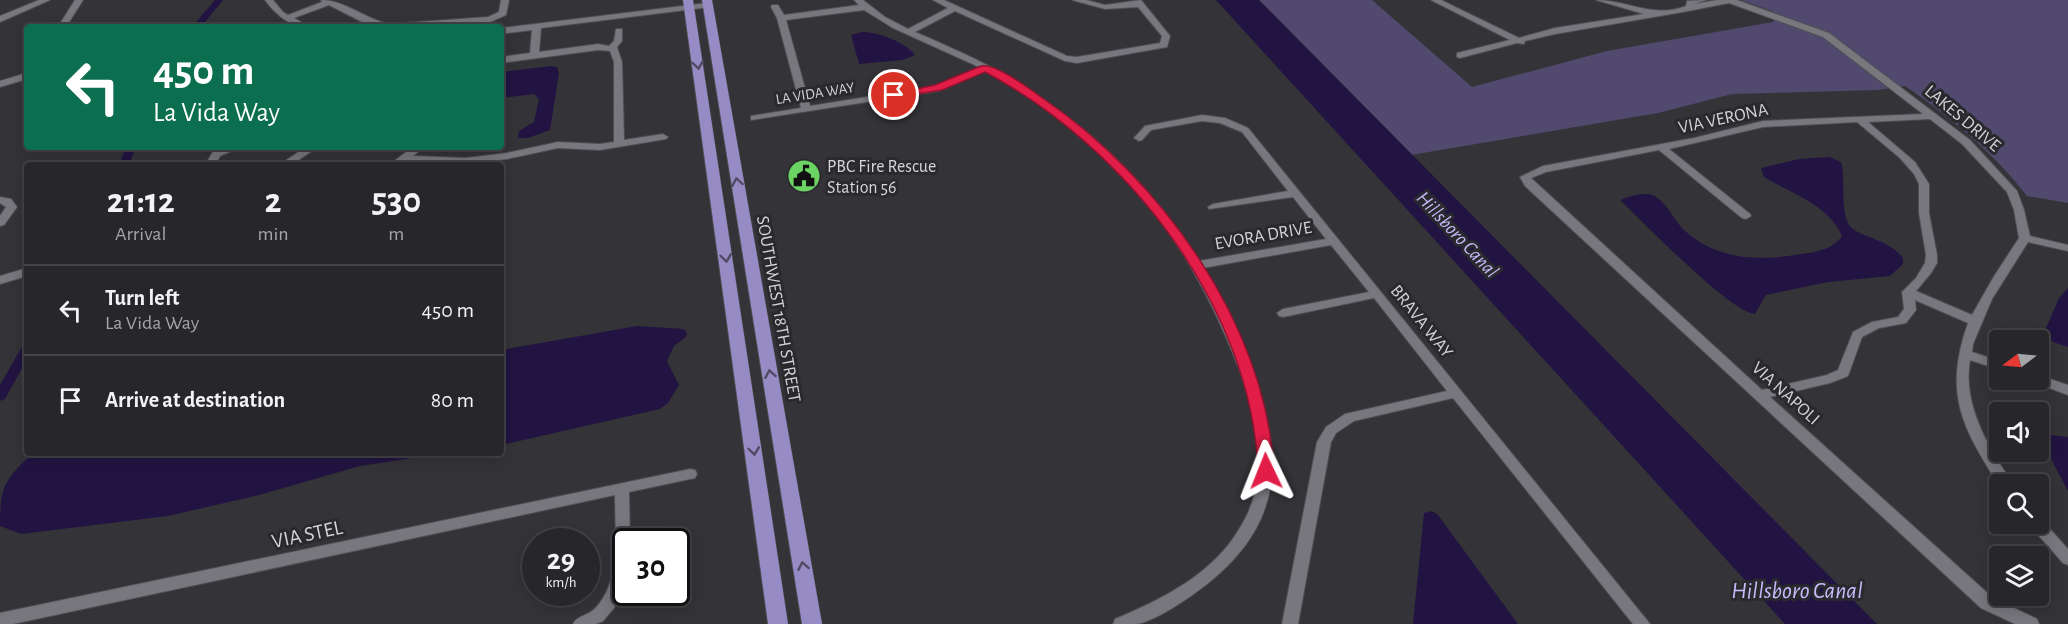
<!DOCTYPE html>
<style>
body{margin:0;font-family:"Alegreya Sans",sans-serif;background:#333236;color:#f1f3f6;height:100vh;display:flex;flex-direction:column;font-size:22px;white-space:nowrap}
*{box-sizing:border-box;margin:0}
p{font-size:20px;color:#a4a5a8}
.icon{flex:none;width:33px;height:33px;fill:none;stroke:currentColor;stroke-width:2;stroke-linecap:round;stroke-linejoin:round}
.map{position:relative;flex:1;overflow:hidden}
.side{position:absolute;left:24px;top:162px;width:480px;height:294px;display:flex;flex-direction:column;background:#27262a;border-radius:6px;box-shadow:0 3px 15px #0003,0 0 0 2px #434347}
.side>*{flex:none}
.hud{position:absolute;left:24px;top:24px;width:480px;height:126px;border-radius:6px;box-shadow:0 3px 15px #0003,0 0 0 2px #434347;background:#0b6e4f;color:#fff;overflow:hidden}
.needle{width:39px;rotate:254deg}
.controls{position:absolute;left:1989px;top:330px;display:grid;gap:12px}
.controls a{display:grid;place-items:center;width:60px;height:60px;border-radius:6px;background:#27262a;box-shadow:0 3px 15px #0003,0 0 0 2px #434347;font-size:30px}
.speed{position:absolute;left:522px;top:528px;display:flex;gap:12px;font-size:30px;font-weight:700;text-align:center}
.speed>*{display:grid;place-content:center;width:78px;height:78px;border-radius:50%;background:#27262a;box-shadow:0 3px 15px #0003,0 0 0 2px #434347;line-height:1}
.speed small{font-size:15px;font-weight:400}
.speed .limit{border:3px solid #111;border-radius:9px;background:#fff;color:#111}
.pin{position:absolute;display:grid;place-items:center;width:51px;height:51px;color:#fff;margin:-26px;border:3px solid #fff;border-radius:50%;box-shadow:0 2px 6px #0007}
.me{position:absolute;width:66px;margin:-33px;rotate:358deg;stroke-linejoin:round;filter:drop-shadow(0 0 4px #0008)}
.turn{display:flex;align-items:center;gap:21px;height:126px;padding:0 30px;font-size:27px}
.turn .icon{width:78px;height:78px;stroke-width:2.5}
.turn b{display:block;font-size:42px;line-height:51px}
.eta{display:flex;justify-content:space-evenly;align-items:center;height:102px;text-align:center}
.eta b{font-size:36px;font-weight:700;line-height:42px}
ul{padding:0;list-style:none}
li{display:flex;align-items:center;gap:18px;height:90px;padding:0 30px;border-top:2px solid #434347}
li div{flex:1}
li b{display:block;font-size:22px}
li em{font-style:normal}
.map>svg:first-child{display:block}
.green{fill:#514a6e}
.water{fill:#221442}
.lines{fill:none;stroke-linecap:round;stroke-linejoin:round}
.canal{fill:#221442;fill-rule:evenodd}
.minor-casing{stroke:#4f4f53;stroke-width:2}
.major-casing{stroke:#4f4f53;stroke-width:1}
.minor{fill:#78777d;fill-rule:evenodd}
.major{fill:#978bc5;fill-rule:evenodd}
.oneway{stroke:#504b63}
.route{fill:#e11d48;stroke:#92132f;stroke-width:1.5}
.labels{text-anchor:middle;stroke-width:6;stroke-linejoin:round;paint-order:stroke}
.far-street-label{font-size:15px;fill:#d4d4d7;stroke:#2a292e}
.street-label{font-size:18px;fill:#d4d4d7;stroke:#2a292e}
.poi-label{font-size:18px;fill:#d4d4d7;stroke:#2a292e;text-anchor:start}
.water-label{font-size:20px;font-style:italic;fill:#c6bbfb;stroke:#2a292e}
.near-street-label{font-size:21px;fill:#d4d4d7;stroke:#2a292e}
.near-water-label{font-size:24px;font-style:italic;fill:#c6bbfb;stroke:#2a292e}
</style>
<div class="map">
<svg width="2068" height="624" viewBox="0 0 2068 624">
<rect width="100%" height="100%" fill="#343338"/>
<path class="green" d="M1259 0H1372L1472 87 1607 51 1773 22 1775 20 1772 11 1741 0H2068V203L2027 196C1994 153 1950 117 1905 86L1878 90 1732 94 1658 113 1411 155Z"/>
<g class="water">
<polygon points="1216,0 1259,0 1877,624 1785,624"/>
<path d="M862 32C878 32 905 42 915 55L903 60 859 64 851 35Z"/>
<polygon points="551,66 557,67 559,73 550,130 528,138 518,138 519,131 534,122 539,99 534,94 501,98 501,72"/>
<path d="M1829 157 1841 162C1846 181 1840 204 1848 223 1855 238 1888 237 1903 258V264L1890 276 1828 282 1766 295 1755 314C1731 313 1641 220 1620 200 1629 196 1646 191 1655 196 1668 204 1674 221 1685 231 1719 261 1760 261 1802 254 1817 252 1833 249 1842 236 1829 205 1790 193 1764 177L1761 168 1799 159Z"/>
<polygon points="2068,288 2068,347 2053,342 2044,333 2059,298"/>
<polygon points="637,326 684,329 687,333 686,337 674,346 667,361 679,385 668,403 660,409 501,445 501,350"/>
<polygon points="2042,434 2068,437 2068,491 2040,438"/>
<path d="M33 453H445L360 466 259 495 168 516 21 534 0 526C0 487 4 480 33 453Z"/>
<polygon points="1432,511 1438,515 1518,624 1413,624 1424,513"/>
</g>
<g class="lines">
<g class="canal">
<polygon points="215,0 223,0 201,27 192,27"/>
<polygon points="126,147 136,147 129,165 119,165"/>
<polygon points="27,344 27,359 5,399 0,401 0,385 23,345"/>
</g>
<g class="minor-casing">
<g id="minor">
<polygon points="39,0 50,0 0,22 0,16"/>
<polygon points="75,0 83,0 66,27 58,27"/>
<path d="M265 0H273L283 12 288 15 322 2 321 0C344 0 366 19 389 24L488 17 499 12 501 0H509L506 15 490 22 421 27H378L368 25 329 5 294 18 310 27C290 27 277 16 265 0Z"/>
<path d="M854 0H863L885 17 908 29 948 8 933 0H944L1067 56 1077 57 1160 43 1162 36 1138 7 1105 9 1072 0H1086L1105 5 1141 0 1170 36 1167 47 1077 63 1065 61 955 11 915 32C943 44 971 56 998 71 1080 117 1149 182 1199 261L1326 239 1293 197 1209 209 1208 207 1213 204 1288 191 1242 132 1220 123 1202 121 1151 130 1142 140 1139 141 1134 138 1145 126 1202 115 1225 118 1248 128 1650 624H1633L1453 398 1354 421 1336 433 1331 442 1298 624H1282L1317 442 1326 427 1345 414 1447 391 1374 298 1283 317 1279 316 1277 313 1283 309 1369 292 1331 245 1203 268C1222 297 1236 330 1249 362 1283 450 1288 520 1207 584 1192 596 1155 622 1136 624 1129 624 1121 624 1113 624L1115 619C1163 599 1215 573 1241 526 1253 506 1260 481 1260 457 1259 427 1249 397 1239 369 1213 301 1178 236 1129 182 1088 138 1038 100 985 71L938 91 751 120V116L801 108 777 18 771 7 772 5H778L784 15 859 5ZM864 10 893 28 979 67 936 86 810 106 786 20Z"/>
<path d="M1431 0H1441L1519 38 1555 28 1644 14 1596 0C1627 0 1655 19 1686 6L1687 1 1706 0 1694 4 1717 0H1737L1829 33 1970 140 2017 191 2024 210 2030 236 2068 245V251L2028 242 1992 299 1973 344 1972 352 2000 361V370L1970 360C1964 394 1978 427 1995 456 2000 465 2008 475 2012 484H2000V487C1962 427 1943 394 1968 323L1915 300 1916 310 1906 323 1879 328 1862 337 1848 376 1830 383 1770 397 1993 598 2037 619 2039 624H2015L1981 608 1525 186 1520 177 1543 166 1694 138 1763 121 1923 114 1823 37 1729 3 1683 12 1555 34 1525 41 1524 44 1517 43 1460 58 1457 57V53L1510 40ZM1930 119 1962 144 2007 192 2014 210 2019 238 1993 278 1972 315 1916 291 1931 273 1937 263V255L1929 213V184L1915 162 1868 122ZM1857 122 1900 158 1914 174 1919 184V213L1926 255 1925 263 1916 278 1902 292 1904 309 1898 317 1872 322 1853 332 1838 370 1827 375 1762 390 1531 178 1546 172 1659 150 1742 218 1746 219 1751 216 1750 214 1669 149 1763 127Z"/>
<polygon points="707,3 710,3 710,7 541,28 539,52 598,44 609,46 614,41 616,29 622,29 622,41 617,47 622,62 624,140 663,134 668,137 666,139 600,150 558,148 507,159 466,164 405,162 401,165 389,165 413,147 424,147 413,156 466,158 507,153 558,142 600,144 614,142 614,62 610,51 598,50 501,63 501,57 530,53 532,30 501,34 501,28"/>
<polygon points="27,73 27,79 0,87 0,81"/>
<polygon points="216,147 241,147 220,156 215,165 205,165"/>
<polygon points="306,147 318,147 291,165 279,165"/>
<polygon points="0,197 11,199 17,207 4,225 0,226 0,216 6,207 0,203"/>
<polygon points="27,268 27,276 0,284 0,276"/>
<polygon points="2038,375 2068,385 2068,395 2033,382 2032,380 2038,380"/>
<path d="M690 469 695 470 697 474 695 478 629 492 630 542H626V580L614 608 603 621 596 624H573C577 616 585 616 592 611 595 609 599 604 601 601 620 577 615 525 615 495L13 624H0V613Z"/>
<polygon points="2038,519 2042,520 2068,549 2068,565 2063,563 2032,528 2030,524 2038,524"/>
</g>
</g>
<g class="major-casing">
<g id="major">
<polygon points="683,0 693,0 788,624 768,624"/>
<polygon points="702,0 712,0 822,624 802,624"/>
</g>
</g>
<use href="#minor" class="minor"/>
<use href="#major" class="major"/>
</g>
<defs><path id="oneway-chevron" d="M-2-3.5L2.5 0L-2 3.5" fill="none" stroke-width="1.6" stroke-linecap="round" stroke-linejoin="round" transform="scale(1.5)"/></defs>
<g class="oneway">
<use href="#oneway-chevron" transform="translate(698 65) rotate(82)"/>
<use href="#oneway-chevron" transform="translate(737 182) rotate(-100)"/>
<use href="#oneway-chevron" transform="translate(726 258) rotate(82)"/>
<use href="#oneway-chevron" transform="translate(770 374) rotate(-100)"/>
<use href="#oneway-chevron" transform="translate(754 451) rotate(82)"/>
<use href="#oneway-chevron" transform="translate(803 566) rotate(-100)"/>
</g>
<path class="route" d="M981 66C996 63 1028 88 1041 97 1160 178 1266 323 1274 471L1272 475H1261L1258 471C1252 307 1126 147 985 72L942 90 894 98 888 95 935 85Z"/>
<defs>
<g id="civic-disc" transform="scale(1.725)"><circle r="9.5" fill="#6bd363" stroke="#2a292e"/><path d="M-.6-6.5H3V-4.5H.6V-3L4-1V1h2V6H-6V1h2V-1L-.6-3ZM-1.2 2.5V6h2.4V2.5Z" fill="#111"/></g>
</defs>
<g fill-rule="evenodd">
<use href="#civic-disc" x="804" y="176"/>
</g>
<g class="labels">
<g class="far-street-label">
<text transform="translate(815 93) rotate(-9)" y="5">LA VIDA WAY</text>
</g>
<g class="street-label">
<text transform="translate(1723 118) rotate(-12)" y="6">VIA VERONA</text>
<text transform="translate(1963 118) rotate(40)" y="6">LAKES DRIVE</text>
<text transform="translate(1263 235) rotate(-10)" y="6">EVORA DRIVE</text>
<text transform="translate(779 309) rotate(80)" y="6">SOUTHWEST 18TH STREET</text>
<text transform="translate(1422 321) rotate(51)" y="6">BRAVA WAY</text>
<text transform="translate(1786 393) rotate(42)" y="6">VIA NAPOLI</text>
</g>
<g class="poi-label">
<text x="827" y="172">PBC Fire Rescue<tspan x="827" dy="21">Station 56</tspan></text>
</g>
<g class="water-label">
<text transform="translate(1458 234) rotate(47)" y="7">Hillsboro Canal</text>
</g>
<g class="near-street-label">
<text transform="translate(307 534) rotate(-12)" y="7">VIA STEL</text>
</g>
<g class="near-water-label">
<text x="1797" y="598">Hillsboro Canal</text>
</g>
</g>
</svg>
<div class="controls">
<a><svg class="needle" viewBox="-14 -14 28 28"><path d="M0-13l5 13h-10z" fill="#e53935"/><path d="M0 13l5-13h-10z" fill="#a4a5a8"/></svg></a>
<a><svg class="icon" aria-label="sound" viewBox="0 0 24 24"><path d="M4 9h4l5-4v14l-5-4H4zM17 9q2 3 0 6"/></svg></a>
<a><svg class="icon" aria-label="search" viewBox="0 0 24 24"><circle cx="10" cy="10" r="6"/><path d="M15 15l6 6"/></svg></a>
<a><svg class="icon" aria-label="layers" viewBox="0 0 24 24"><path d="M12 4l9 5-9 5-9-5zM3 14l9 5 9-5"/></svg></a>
</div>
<div class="speed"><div>29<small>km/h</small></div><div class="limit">30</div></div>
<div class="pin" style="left:894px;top:95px;background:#d93025"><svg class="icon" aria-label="arrive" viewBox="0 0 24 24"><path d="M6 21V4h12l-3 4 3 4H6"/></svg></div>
<svg class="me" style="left:1266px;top:471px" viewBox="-20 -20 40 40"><path d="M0-17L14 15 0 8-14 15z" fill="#e11d48" stroke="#fff" stroke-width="4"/></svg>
<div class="hud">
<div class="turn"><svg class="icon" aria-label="left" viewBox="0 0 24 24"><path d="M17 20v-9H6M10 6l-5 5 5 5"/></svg><div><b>450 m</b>La Vida Way</div></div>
</div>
<section class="side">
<div class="eta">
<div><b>21:12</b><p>Arrival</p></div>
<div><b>2</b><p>min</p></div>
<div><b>530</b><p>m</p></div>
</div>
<ul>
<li><svg class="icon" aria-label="left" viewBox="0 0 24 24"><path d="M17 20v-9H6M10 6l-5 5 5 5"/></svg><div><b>Turn left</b><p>La Vida Way</p></div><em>450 m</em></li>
<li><svg class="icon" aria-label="arrive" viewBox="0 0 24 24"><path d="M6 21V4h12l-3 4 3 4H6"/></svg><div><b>Arrive at destination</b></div><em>80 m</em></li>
</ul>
</section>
</div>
